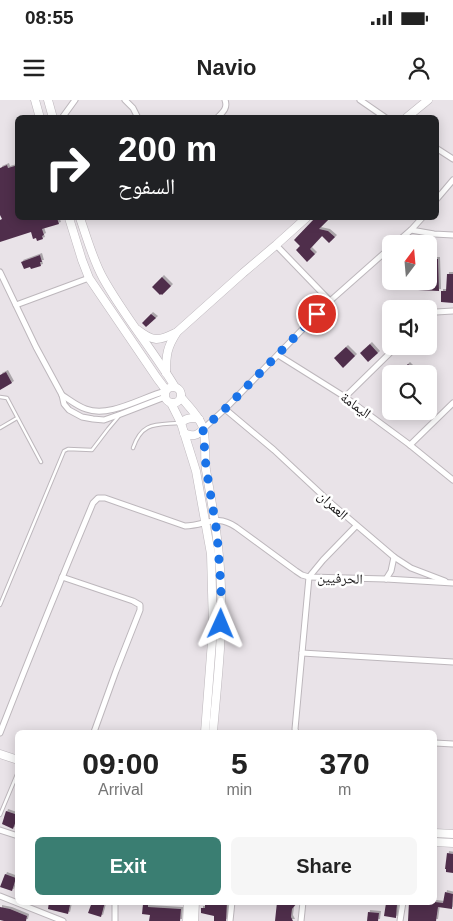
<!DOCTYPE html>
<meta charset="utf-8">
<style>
body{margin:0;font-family:Arial,"Noto Naskh Arabic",sans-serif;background:#f6f6f6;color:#222;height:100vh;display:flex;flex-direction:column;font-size:19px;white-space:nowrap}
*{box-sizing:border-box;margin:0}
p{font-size:16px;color:#767676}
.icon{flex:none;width:28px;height:28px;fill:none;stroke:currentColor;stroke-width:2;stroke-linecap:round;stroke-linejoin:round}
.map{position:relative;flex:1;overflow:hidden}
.sheet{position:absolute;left:15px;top:630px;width:422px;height:175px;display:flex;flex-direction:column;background:#fff;border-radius:8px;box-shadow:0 2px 12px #0003}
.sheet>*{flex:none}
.guide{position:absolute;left:15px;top:15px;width:424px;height:105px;border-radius:8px;box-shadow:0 2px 12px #0003;background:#202124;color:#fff;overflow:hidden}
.needle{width:32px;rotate:16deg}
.tools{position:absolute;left:382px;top:135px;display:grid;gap:10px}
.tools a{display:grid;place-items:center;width:55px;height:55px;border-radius:8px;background:#fff;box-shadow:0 2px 12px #0003;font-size:25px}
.pin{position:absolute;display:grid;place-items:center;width:42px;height:42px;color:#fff;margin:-21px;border:2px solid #fff;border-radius:50%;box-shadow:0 1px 5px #0007}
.me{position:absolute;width:55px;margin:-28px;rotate:1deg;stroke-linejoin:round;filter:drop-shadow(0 0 4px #0008)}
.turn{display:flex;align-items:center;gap:18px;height:105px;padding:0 20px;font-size:22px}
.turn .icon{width:65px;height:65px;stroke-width:2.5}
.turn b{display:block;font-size:35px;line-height:42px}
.eta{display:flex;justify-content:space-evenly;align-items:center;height:85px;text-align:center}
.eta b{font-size:30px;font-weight:700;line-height:35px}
.cta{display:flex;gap:10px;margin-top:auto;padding:10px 20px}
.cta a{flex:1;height:58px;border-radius:8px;background:#3a7e72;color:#fff;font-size:20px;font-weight:700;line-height:58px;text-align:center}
.cta a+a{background:#f6f6f6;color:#222}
.status{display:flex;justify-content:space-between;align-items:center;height:35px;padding:0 25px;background:#fff;direction:ltr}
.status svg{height:14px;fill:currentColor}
header{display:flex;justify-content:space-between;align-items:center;height:65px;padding:0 20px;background:#fff;font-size:22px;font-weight:700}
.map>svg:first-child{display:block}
.building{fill:#502f4c;filter:url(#shadow)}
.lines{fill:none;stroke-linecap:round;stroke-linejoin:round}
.lane-casing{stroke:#bdb7bc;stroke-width:4.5}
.street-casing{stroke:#bdb7bc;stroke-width:7}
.secondary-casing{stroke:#bdb7bc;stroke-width:9}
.primary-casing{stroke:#bdb7bc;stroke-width:9}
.lane{stroke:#fff;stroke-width:2.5}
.street{stroke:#fff;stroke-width:5}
.secondary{stroke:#fff;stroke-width:8}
.primary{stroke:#fff;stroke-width:8}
.route{stroke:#1a73e8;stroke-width:9;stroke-dasharray:0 16.2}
.labels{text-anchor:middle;stroke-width:5;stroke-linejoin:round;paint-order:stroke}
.street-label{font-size:14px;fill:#151314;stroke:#fff}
</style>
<div class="status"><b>08:55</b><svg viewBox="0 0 49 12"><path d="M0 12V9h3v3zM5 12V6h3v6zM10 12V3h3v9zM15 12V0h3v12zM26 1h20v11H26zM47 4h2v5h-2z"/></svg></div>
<header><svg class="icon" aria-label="menu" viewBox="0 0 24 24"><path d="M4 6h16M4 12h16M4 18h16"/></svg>Navio<svg class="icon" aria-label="person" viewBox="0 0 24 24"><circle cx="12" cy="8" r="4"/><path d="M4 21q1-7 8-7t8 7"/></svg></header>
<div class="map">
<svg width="453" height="821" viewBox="0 0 453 821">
<defs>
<filter id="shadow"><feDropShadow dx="2" dy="-2" stdDeviation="0" flood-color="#0004"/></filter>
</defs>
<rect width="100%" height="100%" fill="#e9e3e8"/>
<g class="building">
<polygon points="7,65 8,68 18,65 18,118 57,118 59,124 42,129 44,135 42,136 43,139 37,141 36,138 33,139 31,132 0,142 0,120 2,119 0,115 0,68"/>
<polygon points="315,118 330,118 319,129 328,131 335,137 329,143 322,136 310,149 315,154 307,162 296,150 300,146 294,140"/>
<polygon points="40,155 42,162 40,162 41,166 31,169 30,167 24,169 21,162"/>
<polygon points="429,157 434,157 434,159 438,159 439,191 418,190 418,181 429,181"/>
<polygon points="447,174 453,174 453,203 441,202 441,191 446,191"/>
<polygon points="162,177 171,186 162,195 161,194 160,195 152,187"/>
<polygon points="151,214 156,218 146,227 142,223"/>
<polygon points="370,244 378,253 368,262 360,253"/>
<polygon points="346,247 355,256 343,268 334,258"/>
<polygon points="408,264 418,274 398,274"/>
<polygon points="6,272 12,283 0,290 0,275"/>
<polygon points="6,711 18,715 13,729 2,724"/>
<polygon points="447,753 453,754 453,773 446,772 446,769 445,769"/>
<polygon points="5,774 16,778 12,791 0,787"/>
<polygon points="445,792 453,794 452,809 438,807 436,821 408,821 409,802 429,803 435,802 443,803"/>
<polygon points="49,802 59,802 70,805 68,814 48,809"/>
<polygon points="92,802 105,802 101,817 88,813"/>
<polygon points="205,802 227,802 226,821 214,821 214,816 201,813 201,808 205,808"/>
<polygon points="277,802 293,802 296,804 292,809 291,817 293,821 275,821"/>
<polygon points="386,803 397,804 396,818 384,816"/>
<polygon points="143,804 148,804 148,807 181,809 180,821 149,821 150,815 142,814"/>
<polygon points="0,807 10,809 27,816 26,821 4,821 0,820"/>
<polygon points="368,812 379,813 378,821 367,821"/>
</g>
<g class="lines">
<g class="lane-casing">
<g id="lane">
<polyline points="0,297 7,298 41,362"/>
<polyline points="0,328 17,318"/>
<path d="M133 348C142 322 155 325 179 323"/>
<polyline points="0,505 64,351 68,349 92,350 108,329 119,316"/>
<polyline points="0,715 18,672"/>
</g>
</g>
<g class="street-casing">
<g id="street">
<polyline points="125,0 133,8 138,18"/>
<polyline points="360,0 386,18"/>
<polyline points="62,18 75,0"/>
<path d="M217 18C223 12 228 8 225 0"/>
<polyline points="436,48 453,59"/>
<polyline points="436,100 453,80"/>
<polyline points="411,130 422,118"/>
<polyline points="395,144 411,130 434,134 453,135"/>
<polyline points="276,145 330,201"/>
<polyline points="0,172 36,247 62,295 64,304 69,310 82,317 93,319 104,320 121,314 165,297"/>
<polyline points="16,205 89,178"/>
<polyline points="429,215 436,212 453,211"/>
<polyline points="278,255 345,297 410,345 453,380"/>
<path d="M62 295C70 300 77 306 86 309 110 318 142 297 166 291"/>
<polyline points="345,297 397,246"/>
<polyline points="225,309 274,350 333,405 394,457 411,468 445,481"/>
<polyline points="203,329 225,309 330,201 391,147"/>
<polyline points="410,345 453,303"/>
<polyline points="62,477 133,501 140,505 140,510 116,571 94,632"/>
<polyline points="386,479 391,471 394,457"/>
<polyline points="302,553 453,562"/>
<polyline points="296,632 295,629 309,477 323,460 356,426"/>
<path d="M0 633C30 556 61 479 93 403L98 398H105L185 426C206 426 215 413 236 427L296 471 302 475 309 477 386 479 453 483"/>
<polyline points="435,643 453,644"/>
<polyline points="0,730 18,736"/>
<polyline points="0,796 63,821"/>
<polyline points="115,802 115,821"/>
<polyline points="230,821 232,802"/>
<polyline points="301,821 303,802"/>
<polyline points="400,821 403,802"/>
</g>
</g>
<g class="secondary-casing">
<g id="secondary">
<polyline points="406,18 428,0"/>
<path d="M138 230C153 242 159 241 175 233"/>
<path d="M166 273C166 255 167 247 177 232L243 173 276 145 306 118"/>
<polyline points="0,654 18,660"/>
<polyline points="435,733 453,734"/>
<polyline points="435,742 453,743"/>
</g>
</g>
<g class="primary-casing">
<g id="primary">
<polyline points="35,0 40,18"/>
<polyline points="48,0 53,18"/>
<polyline points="69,118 82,160 89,178 157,278 166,290"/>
<path d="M80 118C87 138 93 160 103 178 124 216 153 250 175 287"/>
<circle cx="173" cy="295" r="8"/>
<path d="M181 297C188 306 197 314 202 325 207 336 204 357 206 370 213 409 220 448 221 488 223 536 217 584 213 632"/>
<polyline points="171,303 181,323 196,371 211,454 213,528 205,632"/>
<path d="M181 323C186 318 192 317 199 319"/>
<path d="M184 333C191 337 198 336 203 329"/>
<polyline points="187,821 188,802"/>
<polyline points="194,821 195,802"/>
</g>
</g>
<use href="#lane" class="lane"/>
<use href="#street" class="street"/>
<use href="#secondary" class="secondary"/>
<use href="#primary" class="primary"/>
</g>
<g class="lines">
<polyline class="route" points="221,524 221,487 217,433 206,367 203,329 225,309 317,214"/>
</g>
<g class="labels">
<g class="street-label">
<text transform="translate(356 305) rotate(36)" y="5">اليمامة</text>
<text transform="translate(333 405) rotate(43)" y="5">العمران</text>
<text transform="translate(340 478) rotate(2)" y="5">الحرفيين</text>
</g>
</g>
</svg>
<div class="tools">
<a><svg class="needle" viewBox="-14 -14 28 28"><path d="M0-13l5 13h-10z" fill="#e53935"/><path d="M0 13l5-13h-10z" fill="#767676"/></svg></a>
<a><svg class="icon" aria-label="sound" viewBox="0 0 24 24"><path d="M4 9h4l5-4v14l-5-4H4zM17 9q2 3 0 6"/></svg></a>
<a><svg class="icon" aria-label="search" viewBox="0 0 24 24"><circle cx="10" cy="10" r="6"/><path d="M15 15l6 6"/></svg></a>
</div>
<div class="pin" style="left:317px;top:214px;background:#d93025"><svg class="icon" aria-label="arrive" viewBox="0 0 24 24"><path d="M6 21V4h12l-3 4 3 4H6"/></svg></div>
<svg class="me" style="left:221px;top:524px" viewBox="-20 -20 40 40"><path d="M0-17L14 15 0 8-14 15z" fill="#1a73e8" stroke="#fff" stroke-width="4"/></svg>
<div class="guide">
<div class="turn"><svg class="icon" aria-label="right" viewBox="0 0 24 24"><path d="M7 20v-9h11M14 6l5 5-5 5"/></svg><div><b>200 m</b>السفوح</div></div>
</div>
<section class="sheet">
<div class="eta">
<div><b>09:00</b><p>Arrival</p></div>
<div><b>5</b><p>min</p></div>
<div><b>370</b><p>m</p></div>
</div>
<div class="cta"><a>Exit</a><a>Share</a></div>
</section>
</div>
